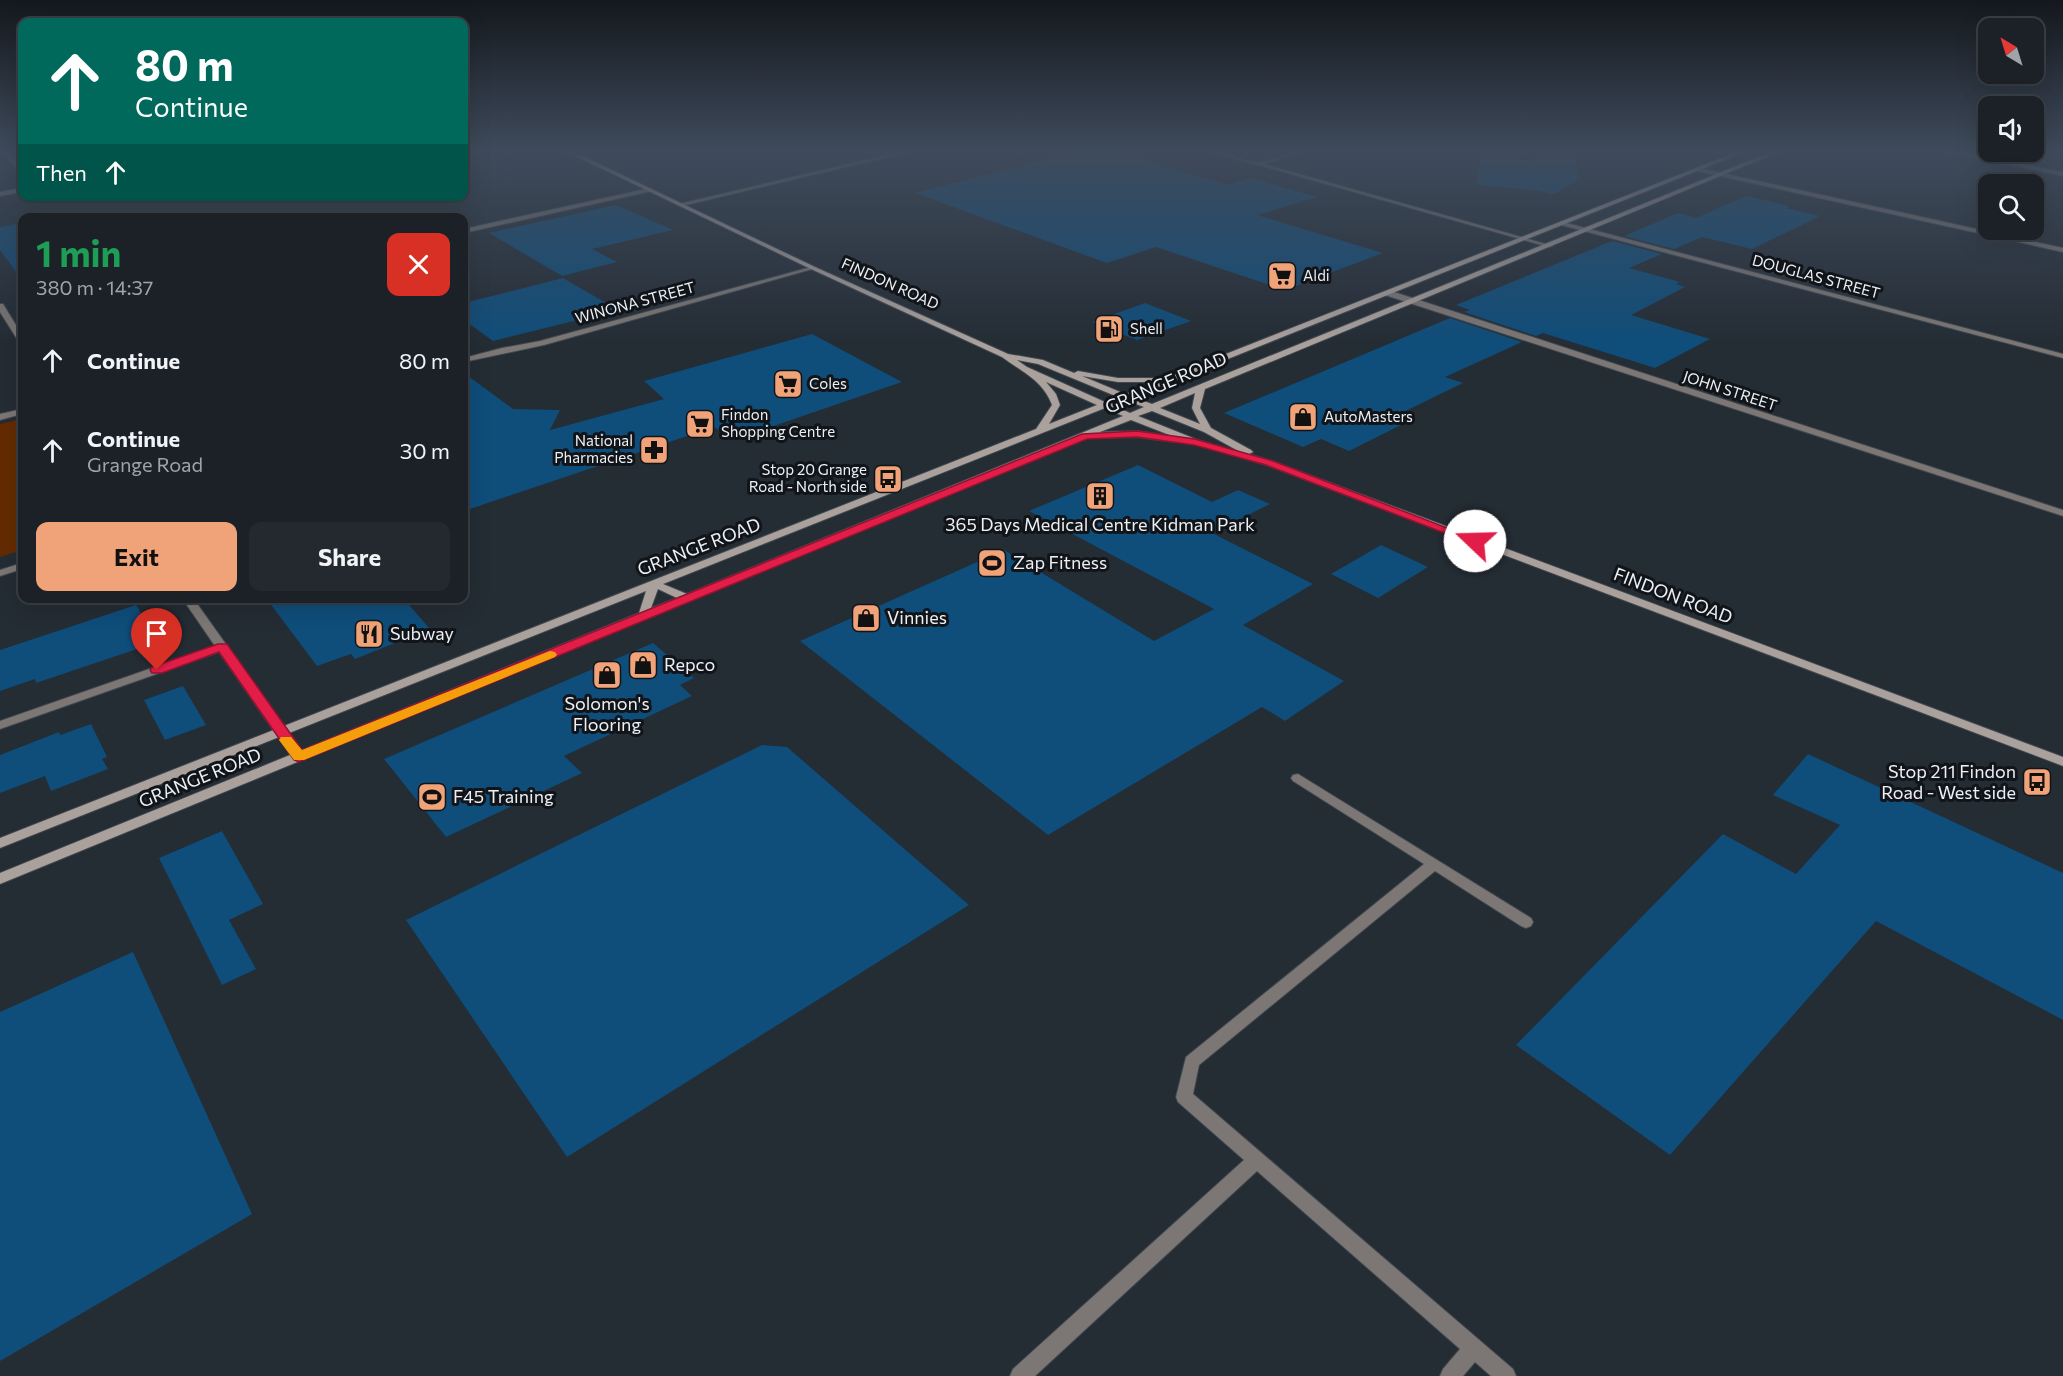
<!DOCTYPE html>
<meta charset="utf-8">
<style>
body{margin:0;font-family:Commissioner,sans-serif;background:#24292f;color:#f1f3f6;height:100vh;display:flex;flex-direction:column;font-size:22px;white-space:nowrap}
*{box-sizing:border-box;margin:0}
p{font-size:20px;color:#a0a3a7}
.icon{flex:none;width:33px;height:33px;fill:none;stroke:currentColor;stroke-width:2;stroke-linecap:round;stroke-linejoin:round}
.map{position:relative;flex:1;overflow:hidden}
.side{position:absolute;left:18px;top:213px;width:450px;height:390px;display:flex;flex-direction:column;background:#1b2127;border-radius:12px;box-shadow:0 6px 24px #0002,0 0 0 2px #393e44}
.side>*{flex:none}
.banner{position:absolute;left:18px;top:18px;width:450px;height:183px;border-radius:12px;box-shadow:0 6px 24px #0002,0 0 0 2px #393e44;background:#00695c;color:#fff;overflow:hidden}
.needle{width:39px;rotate:322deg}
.tools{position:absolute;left:1978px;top:18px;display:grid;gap:12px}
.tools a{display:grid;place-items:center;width:66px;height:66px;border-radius:12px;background:#1b2127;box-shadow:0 6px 24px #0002,0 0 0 2px #393e44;font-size:30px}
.pin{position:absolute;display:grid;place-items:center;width:51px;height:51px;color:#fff;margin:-62px -26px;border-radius:50% 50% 50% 0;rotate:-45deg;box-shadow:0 0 6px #0007}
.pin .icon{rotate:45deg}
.me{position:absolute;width:66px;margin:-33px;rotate:291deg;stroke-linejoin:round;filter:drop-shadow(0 0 4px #0008)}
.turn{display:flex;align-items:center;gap:21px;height:126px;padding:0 18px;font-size:27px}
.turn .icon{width:78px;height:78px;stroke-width:2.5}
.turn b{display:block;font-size:42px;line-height:51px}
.then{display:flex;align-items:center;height:57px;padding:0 18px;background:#0003;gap:12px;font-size:22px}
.round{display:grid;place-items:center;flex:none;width:63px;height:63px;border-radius:12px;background:#24292f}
.head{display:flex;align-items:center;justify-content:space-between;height:102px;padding:0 18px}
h1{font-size:36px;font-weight:700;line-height:45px;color:#1e9e55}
.button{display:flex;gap:12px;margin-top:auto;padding:12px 18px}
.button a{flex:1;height:69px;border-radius:12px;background:#f0a278;color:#111;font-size:24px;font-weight:700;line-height:69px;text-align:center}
.button a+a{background:#24292f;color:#f1f3f6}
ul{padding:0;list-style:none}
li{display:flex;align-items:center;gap:18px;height:90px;padding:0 18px}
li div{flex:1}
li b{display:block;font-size:22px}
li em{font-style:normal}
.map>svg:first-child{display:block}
.green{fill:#642b02}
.building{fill:#0f4d7a}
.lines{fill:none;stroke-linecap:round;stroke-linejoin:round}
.minor-casing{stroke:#40474f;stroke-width:2}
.secondary-casing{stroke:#40474f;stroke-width:2}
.minor{fill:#7c7774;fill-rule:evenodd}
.secondary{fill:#aaa19d;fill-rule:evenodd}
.route{fill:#e11d48;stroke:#92132f;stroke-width:1.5}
.slow{fill:#f59e0b}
.labels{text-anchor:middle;stroke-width:6;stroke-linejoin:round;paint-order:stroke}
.far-poi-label{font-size:15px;fill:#ebf0f5;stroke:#111418;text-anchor:start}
.far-street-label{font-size:15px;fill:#ebf0f5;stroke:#111418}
.street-label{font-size:18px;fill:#ebf0f5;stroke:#111418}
.poi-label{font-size:18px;fill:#ebf0f5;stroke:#111418;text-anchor:start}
</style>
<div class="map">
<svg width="2063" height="1376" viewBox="0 0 2063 1376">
<rect width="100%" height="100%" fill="#242c34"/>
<polygon class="green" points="22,419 22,550 0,557 0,424"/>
<g class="building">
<polygon points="1080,151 1113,151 1228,185 1251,178 1317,197 1257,215 1383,253 1285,290 1156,247 1107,263 915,193"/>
<polygon points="1537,155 1575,158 1580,180 1553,194 1533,190 1476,185 1480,156 1536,161"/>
<polygon points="1746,196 1790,206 1786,208 1820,216 1752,249 1702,237 1674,249 1624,236 1678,213 1696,218"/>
<polygon points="616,205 673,230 592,249 617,262 562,276 489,233"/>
<polygon points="22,223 22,280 0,250 0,227"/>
<polygon points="1612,241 1662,254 1629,268 1680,282 1676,284 1685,287 1631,315 1710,339 1655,368 1543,333 1536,336 1464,312 1470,310 1456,305"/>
<polygon points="563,278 618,310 493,341 464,320 464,303"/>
<polygon points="1145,303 1191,321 1137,340 1092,322"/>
<polygon points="1450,318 1522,342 1445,377 1463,383 1387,420 1401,425 1349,451 1321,439 1303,447 1224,413"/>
<polygon points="812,334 902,382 733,440 714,427 464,511 464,373 513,409 560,410 550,430 664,399 644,381"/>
<polygon points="1138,465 1212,502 1238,490 1270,504 1212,533 1313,584 1243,625 1344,681 1285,721 1262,707 1048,835 800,641 1004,550 1154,641 1214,609 1029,511"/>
<polygon points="1381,545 1428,567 1378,598 1331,574"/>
<polygon points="266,598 403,598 430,629 355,659 351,654 317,666"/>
<polygon points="136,605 158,642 36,683 35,679 0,691 0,650"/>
<polygon points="653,643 694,678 680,685 692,696 564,756 582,773 446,837 384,759"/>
<polygon points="183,686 206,725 165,740 144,700"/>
<polygon points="91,724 107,757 102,759 108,769 51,791 45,776 0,793 0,755 59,732 60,735"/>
<polygon points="762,745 787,747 969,905 567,1157 406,920"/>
<polygon points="1808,754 2063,873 2063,1020 1876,921 1670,1155 1516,1045 1723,834 1796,874 1840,825 1773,795"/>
<polygon points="222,831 263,904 229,920 256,969 222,985 159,858"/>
<polygon points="133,952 252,1214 0,1361 0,1012"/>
</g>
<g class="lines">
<g class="minor-casing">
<g id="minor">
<polygon points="2,151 7,151 22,169 22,174 20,173"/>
<polygon points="903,151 914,151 682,206 679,204"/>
<path d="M1209 151C1225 151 1245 163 1259 162 1275 161 1288 151 1304 151L1264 164 1553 246 1548 247Z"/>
<polygon points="1942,151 1954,151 2063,172 2063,176"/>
<polygon points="1699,168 2063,248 2063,252 1697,171"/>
<polygon points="22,188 22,192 0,196 0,192"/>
<polygon points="650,188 652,191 464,233 464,229"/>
<polygon points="1563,222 2063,354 2063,358 1561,225 1560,224"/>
<polygon points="811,267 816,268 544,345 464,362 464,358 502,348 540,341"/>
<polygon points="1385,291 1391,291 2063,510 2063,516 1385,295"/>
<polygon points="0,304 3,304 22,335 22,342 19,342 0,312"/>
<polygon points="22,409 22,414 0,420 0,414"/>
<polygon points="22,563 22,569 0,576 0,570"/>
<polygon points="182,598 193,598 304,754 305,757 304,760 294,760 219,652 0,729 0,721 215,646"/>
<polygon points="1298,774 1531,918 1533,922 1531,926 1526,928 1521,926 1435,871 1199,1065 1193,1094 1513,1369 1516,1376 1491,1376 1475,1362 1463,1376 1440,1376 1443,1369 1460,1349 1257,1171 1035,1376 1010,1376 1013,1369 1244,1160 1178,1102 1176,1097 1186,1057 1424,864 1293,781 1291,778 1293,775"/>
</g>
</g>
<g class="secondary-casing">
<path id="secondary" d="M565 151H572L815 267 1008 354 1043 360 1074 373 1078 371 1118 378H1165L1739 151H1747L1133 397 1152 404 1773 151H1781L1205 389 1200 408 1211 428 1251 450 1253 452 1249 454 1272 461 2063 757V766L1266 465 1178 438 1174 442 1137 437 1096 438 1092 436 0 884V873L639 613 646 591 0 848V838L1036 429 1052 405C1043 380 1022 372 1002 357L811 269ZM1017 360 1038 364 1118 397 1105 402 1027 367ZM1082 376 1118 382H1156L1125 394ZM1046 382 1097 405 1049 424 1060 405 1056 394ZM1195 393 1192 408 1200 424 1160 408ZM1125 400 1144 407 1130 413 1112 405ZM1105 408 1123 416 687 594 663 584ZM1152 411 1204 432 1242 453 1198 440 1138 416ZM1131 420 1172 436 1137 431 1100 432ZM658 589 677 598 651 608Z"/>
</g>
<use href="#minor" class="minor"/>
<use href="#secondary" class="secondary"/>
</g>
<linearGradient id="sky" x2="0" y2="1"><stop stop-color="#14181d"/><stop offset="0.44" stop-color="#3f4b5c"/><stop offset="1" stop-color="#3f4b5c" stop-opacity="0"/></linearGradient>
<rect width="2063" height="344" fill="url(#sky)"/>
<polygon class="route" points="1137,431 1195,439 1273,461 1481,541 1475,544 1471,543 1266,465 1194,445 1137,437 1087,439 299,762 294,760 219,652 162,673 152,673 150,670 152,667 218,644 227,644 302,750 1082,434"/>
<polygon class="slow" points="550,651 555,652 557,655 555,657 304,760 294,760 279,740 281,737 291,737 302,750"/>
<defs>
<g id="supermarket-square" transform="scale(1.5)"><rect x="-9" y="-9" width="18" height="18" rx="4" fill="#f0a278" stroke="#111418"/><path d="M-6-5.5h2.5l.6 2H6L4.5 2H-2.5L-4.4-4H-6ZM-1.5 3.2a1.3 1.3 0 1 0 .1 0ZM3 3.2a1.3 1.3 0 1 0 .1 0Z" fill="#111"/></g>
<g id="fuel-square" transform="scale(1.5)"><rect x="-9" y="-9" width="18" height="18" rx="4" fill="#f0a278" stroke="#111418"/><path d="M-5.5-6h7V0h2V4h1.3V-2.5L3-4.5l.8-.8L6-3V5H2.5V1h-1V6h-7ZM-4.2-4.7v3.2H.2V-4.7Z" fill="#111"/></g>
<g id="shop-square" transform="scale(1.5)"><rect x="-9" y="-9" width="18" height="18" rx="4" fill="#f0a278" stroke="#111418"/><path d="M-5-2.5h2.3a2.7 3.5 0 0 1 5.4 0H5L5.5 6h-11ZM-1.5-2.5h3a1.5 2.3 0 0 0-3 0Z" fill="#111"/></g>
<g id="pharmacy-square" transform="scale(1.5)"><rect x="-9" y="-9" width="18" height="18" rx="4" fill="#f0a278" stroke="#111418"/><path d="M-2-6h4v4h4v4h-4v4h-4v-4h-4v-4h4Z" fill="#111"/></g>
<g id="bus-square" transform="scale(1.5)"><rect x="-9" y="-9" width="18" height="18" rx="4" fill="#f0a278" stroke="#111418"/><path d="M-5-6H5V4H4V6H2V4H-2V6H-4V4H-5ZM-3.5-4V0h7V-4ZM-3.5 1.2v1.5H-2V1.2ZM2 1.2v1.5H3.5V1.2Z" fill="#111"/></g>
<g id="building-square" transform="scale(1.5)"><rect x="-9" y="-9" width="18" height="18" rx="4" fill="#f0a278" stroke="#111418"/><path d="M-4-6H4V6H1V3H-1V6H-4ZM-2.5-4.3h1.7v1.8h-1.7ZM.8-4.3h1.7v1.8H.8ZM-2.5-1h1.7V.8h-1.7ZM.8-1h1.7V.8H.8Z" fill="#111"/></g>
<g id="stadium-square" transform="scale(1.5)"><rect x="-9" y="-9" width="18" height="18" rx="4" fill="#f0a278" stroke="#111418"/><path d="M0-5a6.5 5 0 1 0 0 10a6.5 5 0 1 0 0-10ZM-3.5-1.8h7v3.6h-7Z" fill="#111"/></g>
<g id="restaurant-square" transform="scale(1.5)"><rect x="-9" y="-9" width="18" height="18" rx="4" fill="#f0a278" stroke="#111418"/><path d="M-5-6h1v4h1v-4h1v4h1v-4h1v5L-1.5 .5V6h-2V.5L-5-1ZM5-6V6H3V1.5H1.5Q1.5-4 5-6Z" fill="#111"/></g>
</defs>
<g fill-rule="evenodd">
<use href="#supermarket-square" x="1282" y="276"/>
<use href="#fuel-square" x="1109" y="329"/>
<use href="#supermarket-square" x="788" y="384"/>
<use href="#shop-square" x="1303" y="417"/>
<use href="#supermarket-square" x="700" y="424"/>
<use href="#pharmacy-square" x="654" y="450"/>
<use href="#bus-square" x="888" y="479"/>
<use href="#building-square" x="1100" y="496"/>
<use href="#stadium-square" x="992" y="563"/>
<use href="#shop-square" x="866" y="618"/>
<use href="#restaurant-square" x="369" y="634"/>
<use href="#shop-square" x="643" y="665"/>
<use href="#shop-square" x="607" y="675"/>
<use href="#bus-square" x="2037" y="782"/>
<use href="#stadium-square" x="432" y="797"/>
</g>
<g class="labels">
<g class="far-poi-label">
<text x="1303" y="281">Aldi</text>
<text x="1130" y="334">Shell</text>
<text x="809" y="389">Coles</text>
<text x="721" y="420">Findon<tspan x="721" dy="17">Shopping Centre</tspan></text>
<text x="1324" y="422">AutoMasters</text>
<text x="633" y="446" text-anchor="end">National<tspan x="633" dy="17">Pharmacies</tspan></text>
<text x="867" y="475" text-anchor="end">Stop 20 Grange<tspan x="867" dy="17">Road - North side</tspan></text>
</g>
<g class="far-street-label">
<text transform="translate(1816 277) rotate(15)" y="5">DOUGLAS STREET</text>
<text transform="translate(890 284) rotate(24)" y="5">FINDON ROAD</text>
<text transform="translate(635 303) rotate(-15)" y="5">WINONA STREET</text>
<text transform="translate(1730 391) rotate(18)" y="5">JOHN STREET</text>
</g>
<g class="street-label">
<text transform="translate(1166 383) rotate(-23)" y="6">GRANGE ROAD</text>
<text transform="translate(699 547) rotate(-21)" y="6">GRANGE ROAD</text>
<text transform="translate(1673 596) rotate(21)" y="6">FINDON ROAD</text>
<text transform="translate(200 778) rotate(-22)" y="6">GRANGE ROAD</text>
</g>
<g class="poi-label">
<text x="1100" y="531" text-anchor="middle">365 Days Medical Centre Kidman Park</text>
<text x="1013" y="569">Zap Fitness</text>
<text x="887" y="624">Vinnies</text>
<text x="390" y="640">Subway</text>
<text x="664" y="671">Repco</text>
<text x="607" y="710" text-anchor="middle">Solomon's<tspan x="607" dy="21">Flooring</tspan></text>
<text x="2016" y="778" text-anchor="end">Stop 211 Findon<tspan x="2016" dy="21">Road - West side</tspan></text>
<text x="453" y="803">F45 Training</text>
</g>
</g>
</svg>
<div class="tools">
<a><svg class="needle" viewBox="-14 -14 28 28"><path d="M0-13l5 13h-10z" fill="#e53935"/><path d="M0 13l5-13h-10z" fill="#a0a3a7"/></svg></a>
<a><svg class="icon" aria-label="sound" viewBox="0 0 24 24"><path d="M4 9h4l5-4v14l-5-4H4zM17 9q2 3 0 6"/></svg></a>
<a><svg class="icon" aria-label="search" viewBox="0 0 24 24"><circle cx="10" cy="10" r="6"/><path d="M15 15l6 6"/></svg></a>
</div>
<div class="pin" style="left:157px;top:670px;background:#d93025"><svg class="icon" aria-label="arrive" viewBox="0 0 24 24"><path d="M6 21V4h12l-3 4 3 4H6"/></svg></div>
<svg class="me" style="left:1475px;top:541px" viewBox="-20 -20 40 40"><circle r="19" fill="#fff"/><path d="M0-13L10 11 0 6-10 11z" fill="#e11d48"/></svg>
<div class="banner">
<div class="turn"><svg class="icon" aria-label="ahead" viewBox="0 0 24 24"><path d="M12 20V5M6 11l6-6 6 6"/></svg><div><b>80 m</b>Continue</div></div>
<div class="then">Then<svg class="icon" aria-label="ahead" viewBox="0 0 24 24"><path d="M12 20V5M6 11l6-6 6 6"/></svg></div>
</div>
<section class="side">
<div class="head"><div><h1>1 min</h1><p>380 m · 14:37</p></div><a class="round" style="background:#d93025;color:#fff"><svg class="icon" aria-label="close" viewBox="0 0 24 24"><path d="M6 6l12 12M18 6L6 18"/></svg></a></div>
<ul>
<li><svg class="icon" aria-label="ahead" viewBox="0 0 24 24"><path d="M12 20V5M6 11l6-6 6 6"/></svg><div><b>Continue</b></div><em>80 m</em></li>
<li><svg class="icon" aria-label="ahead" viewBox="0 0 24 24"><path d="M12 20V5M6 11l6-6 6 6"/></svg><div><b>Continue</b><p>Grange Road</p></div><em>30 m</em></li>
</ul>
<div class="button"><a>Exit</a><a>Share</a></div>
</section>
</div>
